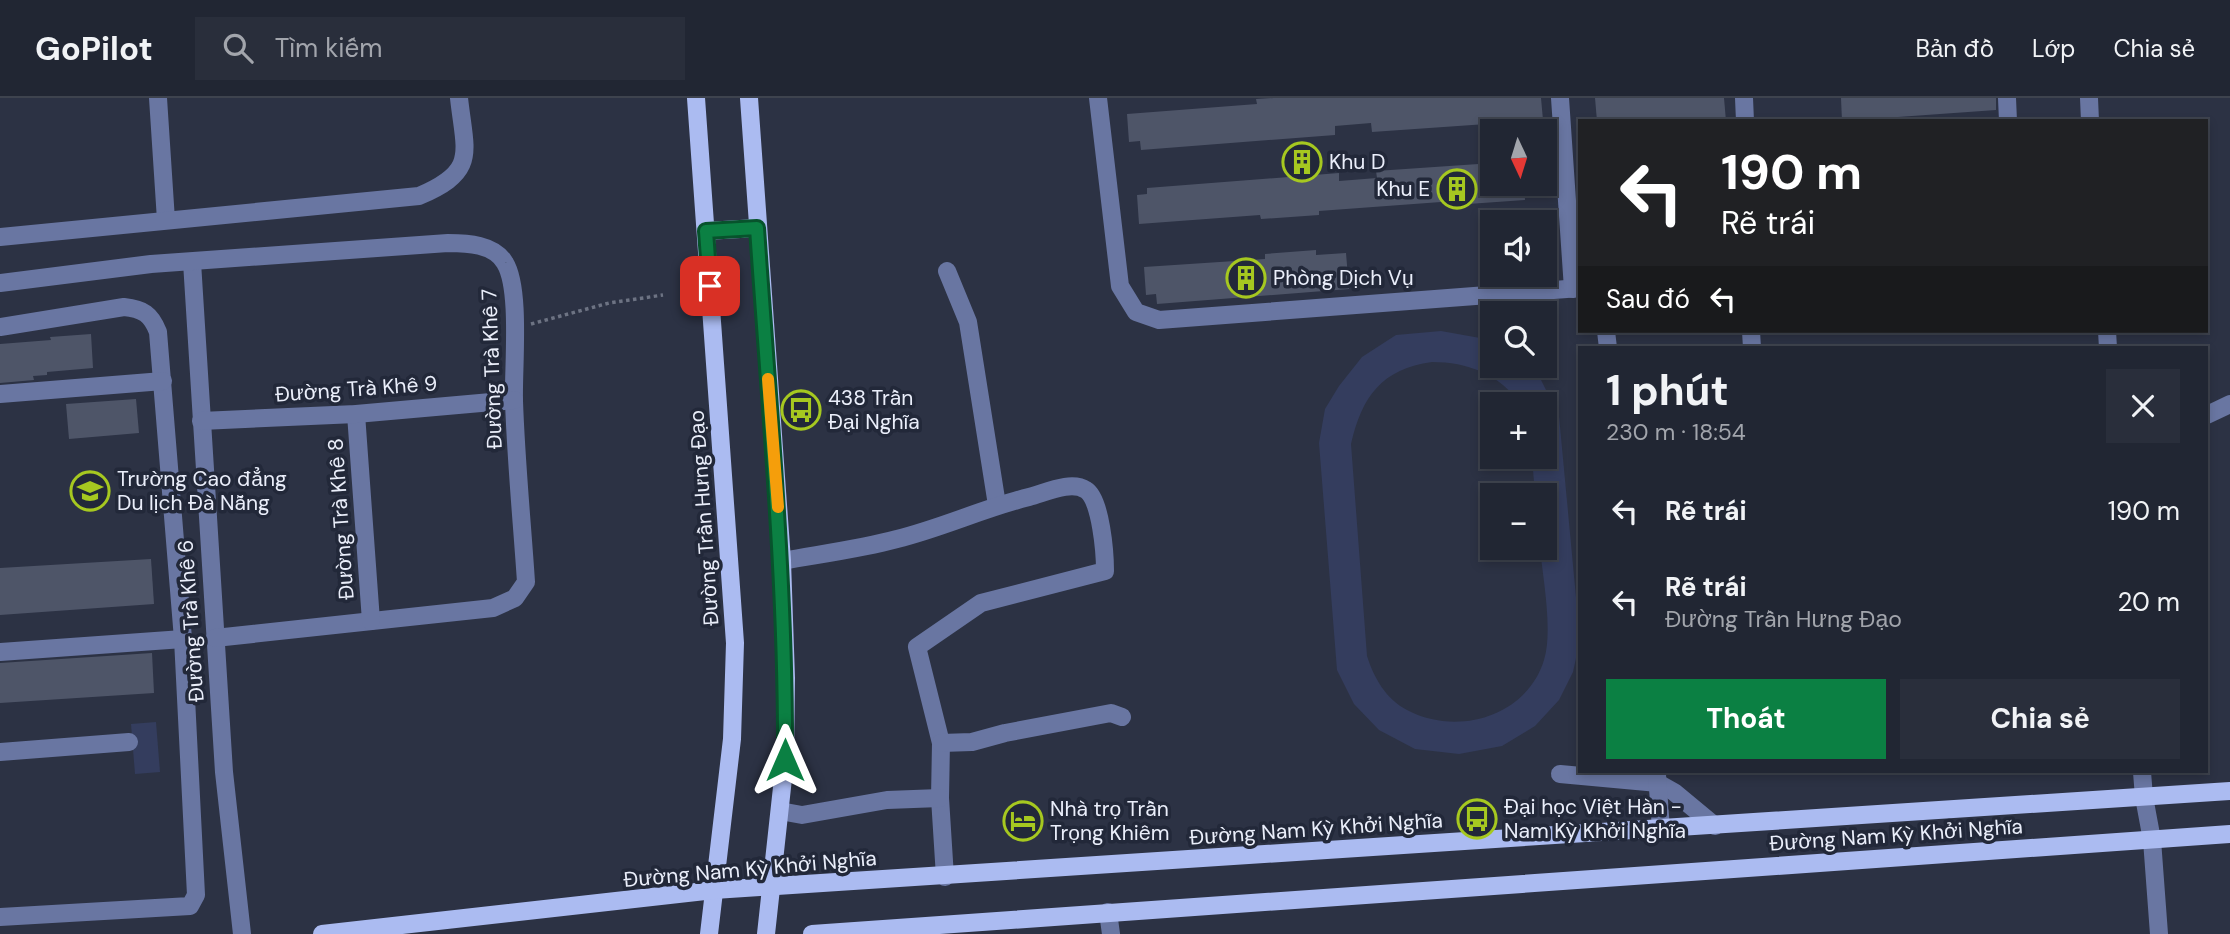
<!DOCTYPE html>
<html lang="vi">
<meta charset="utf-8">
<style>
body{margin:0;font-family:"DM Sans",sans-serif;background:#292e3b;color:#f1f3f6;height:100vh;display:flex;flex-direction:column;font-size:26px;white-space:nowrap}
*{box-sizing:border-box;margin:0}
p{font-size:23px;color:#a2a5ac}
.icon{flex:none;width:38px;height:38px;fill:none;stroke:currentColor;stroke-width:2;stroke-linecap:round;stroke-linejoin:round}
.map{position:relative;flex:1;overflow:hidden}
.side{position:absolute;left:1578px;top:248px;width:630px;height:427px;display:flex;flex-direction:column;background:#212633;border-radius:0px;box-shadow:0 4px 10px #0003,0 0 0 2px #3e434e}
.side>*{flex:none}
.guide{position:absolute;left:1578px;top:21px;width:630px;height:214px;border-radius:0px;box-shadow:0 4px 10px #0003,0 0 0 2px #3e434e;background:#202124;color:#fff;overflow:hidden}
.needle{width:46px;rotate:176deg}
.controls{position:absolute;left:1480px;top:21px;display:grid;gap:14px}
.controls a{display:grid;place-items:center;width:77px;height:77px;border-radius:0px;background:#212633;box-shadow:0 4px 10px #0003,0 0 0 2px #3e434e;font-size:35px}
.pin{position:absolute;display:grid;place-items:center;width:60px;height:60px;color:#fff;margin:-30px;border-radius:14px;box-shadow:0 4px 10px #0006}
.me{position:absolute;width:77px;margin:-38px;rotate:0deg;stroke-linejoin:round;filter:drop-shadow(0 0 5px #0008)}
.turn{display:flex;align-items:center;gap:24px;height:147px;padding:0 28px;font-size:32px}
.turn .icon{width:91px;height:91px;stroke-width:2.5}
.turn b{display:block;font-size:49px;line-height:60px}
.then{display:flex;align-items:center;height:66px;padding:0 28px;background:#0003;gap:14px;font-size:26px}
.round{display:grid;place-items:center;flex:none;width:74px;height:74px;border-radius:0px;background:#292e3b}
.summary{display:flex;align-items:center;justify-content:space-between;height:119px;padding:0 28px}
h1{font-size:42px;font-weight:700;line-height:52px}
.action{display:flex;gap:14px;margin-top:auto;padding:14px 28px}
.action a{flex:1;height:80px;border-radius:0px;background:#0b8043;color:#fff;font-size:28px;font-weight:700;line-height:80px;text-align:center}
.action a+a{background:#292e3b;color:#f1f3f6}
ul{padding:0;list-style:none}
li{display:flex;align-items:center;gap:21px;height:91px;padding:0 28px}
li div{flex:1}
li b{display:block;font-size:26px}
li em{font-style:normal}
header{display:flex;align-items:center;gap:42px;box-sizing:border-box;height:98px;padding:0 35px;background:#212633;border-bottom:2px solid #3e434e}
header strong{font-size:33px}
nav{display:flex;gap:38px;margin-inline-start:auto;font-size:24px}
.search{width:490px;height:63px;background:#292e3b;display:flex;align-items:center;gap:18px;box-sizing:border-box;padding:0 24px;border-radius:0px;color:#a2a5ac;font-size:26px}
.map>svg:first-child{display:block}
.green{fill:#343d5e;fill-rule:evenodd}
.building{fill:#4e5568}
.lines{fill:none;stroke-linecap:round;stroke-linejoin:round}
.path{stroke:#6d7383;stroke-width:3.5;stroke-dasharray:3.5 3.5;stroke-linecap:butt}
.minor{stroke:#6976a2;stroke-width:18}
.major{stroke:#abbbf1;stroke-width:18}
.route-casing{stroke:#07532c;stroke-width:18}
.route{stroke:#0b8043;stroke-width:12}
.slow{stroke:#f59e0b;stroke-width:12}
.labels{text-anchor:middle;stroke-width:7;stroke-linejoin:round;paint-order:stroke}
.poi-label{font-size:21px;fill:#eaeefa;stroke:#222839;text-anchor:start}
.street-label{font-size:21px;fill:#eaeefa;stroke:#222839}
</style>
<header>
<strong>GoPilot</strong>
<div class="search"><svg class="icon" aria-label="search" viewBox="0 0 24 24"><circle cx="10" cy="10" r="6"/><path d="M15 15l6 6"/></svg>Tìm kiếm</div>
<nav><a>Bản đồ</a><a>Lớp</a><a>Chia sẻ</a></nav>
</header>
<div class="map">
<svg width="2230" height="836" viewBox="0 0 2230 836">
<rect width="100%" height="100%" fill="#2c3244"/>
<g class="green">
<path d="M1441 233 1480 240 1493 245V268H1527L1540 280 1559 318 1580 542 1573 574 1559 602 1535 628 1502 648 1459 656 1415 651 1379 632 1354 606 1337 572 1319 345 1325 311 1339 288 1362 259 1396 237ZM1432 264C1467 264 1500 276 1520 306H1545V359H1532L1535 397H1545V450H1540C1543 481 1553 533 1544 562 1527 618 1458 639 1407 612 1386 601 1374 580 1367 558L1351 346C1362 298 1382 271 1432 264Z"/>
<polygon points="156,624 160,674 135,676 131,626"/>
</g>
<g class="building">
<polygon points="1274,0 1541,0 1543,22 1372,34 1371,25 1335,28 1335,37 1141,52 1140,43 1129,44 1127,16 1257,6 1256,1"/>
<polygon points="1595,0 1724,0 1726,23 1597,23"/>
<polygon points="1841,0 1996,0 1996,12 1842,23"/>
<polygon points="1493,65 1493,86 1524,86 1525,102 1468,106 1468,102 1319,113 1319,117 1261,121 1260,117 1139,126 1137,97 1147,96 1147,90 1339,75 1339,83 1377,80 1376,73"/>
<polygon points="1316,152 1316,157 1346,155 1349,191 1157,206 1156,196 1146,197 1144,169 1265,161 1265,156"/>
<polygon points="91,236 93,270 47,274 47,277 33,278 34,282 0,285 0,246 51,242 50,239"/>
<polygon points="136,301 139,335 69,341 66,306"/>
<polygon points="151,461 154,506 0,517 0,470"/>
<polygon points="152,555 154,595 0,605 0,565"/>
</g>
<g class="lines">
<polyline class="path" points="531,226 609,205 663,197"/>
<g class="minor">
<polyline points="158,0 166,122"/>
<polyline points="1098,0 1120,188 1136,214 1159,222 1580,190"/>
<polyline points="1560,0 1573,191"/>
<polyline points="1744,0 1745,23"/>
<polyline points="2007,0 2008,23"/>
<polyline points="2089,0 2090,23"/>
<path d="M0 139 419 98C478 73 465 55 459 0"/>
<polyline points="192,164 224,674 242,836"/>
<polyline points="947,173 968,224 997,407"/>
<path d="M0 185 151 166 448 145C467 145 494 146 505 165 521 191 513 270 514 303 516 363 522 424 526 484L515 500 493 510 215 540"/>
<path d="M0 229 124 209C143 211 151 216 158 234L183 541 196 797 190 808 0 819"/>
<polyline points="1606,233 1608,250"/>
<polyline points="1751,233 1752,250"/>
<polyline points="2107,233 2108,250"/>
<polyline points="0,296 163,283"/>
<polyline points="356,316 371,523"/>
<polyline points="2207,317 2230,306"/>
<polyline points="201,323 356,316 514,302"/>
<path d="M782 463C820 456 860 451 897 441 942 430 984 410 1029 399 1045 395 1071 382 1086 392 1101 401 1105 456 1105 473L981 505 917 549 941 645 940 700 945 779"/>
<polyline points="0,554 183,541"/>
<polyline points="941,645 972,644 1005,635 1111,615 1122,619"/>
<polyline points="0,654 129,644"/>
<polyline points="2142,674 2144,699 2152,742 2159,836"/>
<polyline points="1560,676 1658,685 1674,694 1715,728"/>
<polyline points="1657,677 1661,731"/>
<polyline points="780,713 802,717 887,702 940,700"/>
<polyline points="1108,814 1111,836"/>
</g>
<g class="major">
<polyline points="696,0 735,545 732,641 709,836"/>
<polyline points="749,0 782,463 786,580 785,662 766,836"/>
<polyline points="706,133 757,130"/>
<polyline points="322,836 714,792 2230,693"/>
<polyline points="812,836 2230,736"/>
</g>
</g>
<g class="lines">
<g class="route-casing">
<path id="route" d="M710 188 706 133 757 130C769 307 786 484 785 662"/>
</g>
<use href="#route" class="route"/>
<polyline class="slow" points="768,281 778,409"/>
</g>
<defs>
<g id="building-ring" transform="scale(2.0125)"><circle r="9.5" fill="#222839" stroke="#a6c820" stroke-width="1.5"/><path d="M-4-6H4V6H1V3H-1V6H-4ZM-2.5-4.3h1.7v1.8h-1.7ZM.8-4.3h1.7v1.8H.8ZM-2.5-1h1.7V.8h-1.7ZM.8-1h1.7V.8H.8Z" fill="#a6c820"/></g>
<g id="bus-ring" transform="scale(2.0125)"><circle r="9.5" fill="#222839" stroke="#a6c820" stroke-width="1.5"/><path d="M-5-6H5V4H4V6H2V4H-2V6H-4V4H-5ZM-3.5-4V0h7V-4ZM-3.5 1.2v1.5H-2V1.2ZM2 1.2v1.5H3.5V1.2Z" fill="#a6c820"/></g>
<g id="university-ring" transform="scale(2.0125)"><circle r="9.5" fill="#222839" stroke="#a6c820" stroke-width="1.5"/><path d="M0-5L7-2L0 1L-7-2ZM-4 1L0 2.5L4 1V4Q0 6-4 4Z" fill="#a6c820"/></g>
<g id="hotel-ring" transform="scale(2.0125)"><circle r="9.5" fill="#222839" stroke="#a6c820" stroke-width="1.5"/><path d="M-6-4.5h1.5V1H6V5H4.5V3h-9V5H-6ZM-4 0a1.8 1.8 0 1 1 3.6 0ZM.5 0V-2.5h3Q6-2.5 6 0Z" fill="#a6c820"/></g>
</defs>
<g fill-rule="evenodd">
<use href="#building-ring" x="1302" y="64"/>
<use href="#building-ring" x="1457" y="91"/>
<use href="#building-ring" x="1246" y="180"/>
<use href="#bus-ring" x="801" y="312"/>
<use href="#university-ring" x="90" y="393"/>
<use href="#bus-ring" x="1477" y="721"/>
<use href="#hotel-ring" x="1023" y="723"/>
</g>
<g class="labels">
<g class="poi-label">
<text x="1329" y="71">Khu D</text>
<text x="1430" y="98" text-anchor="end">Khu E</text>
<text x="1273" y="187">Phòng Dịch Vụ</text>
<text x="828" y="307">438 Trần<tspan x="828" dy="24">Đại Nghĩa</tspan></text>
<text x="117" y="388">Trường Cao đẳng<tspan x="117" dy="24">Du lịch Đà Nẵng</tspan></text>
<text x="1504" y="716">Đại học Việt Hàn -<tspan x="1504" dy="24">Nam Kỳ Khởi Nghĩa</tspan></text>
<text x="1050" y="718">Nhà trọ Trần<tspan x="1050" dy="24">Trọng Khiêm</tspan></text>
</g>
<g class="street-label">
<text transform="translate(492 271) rotate(-92)" y="7">Đường Trà Khê 7</text>
<text transform="translate(356 291) rotate(-4)" y="7">Đường Trà Khê 9</text>
<text transform="translate(704 420) rotate(-94)" y="7">Đường Trần Hưng Đạo</text>
<text transform="translate(341 421) rotate(-94)" y="7">Đường Trà Khê 8</text>
<text transform="translate(191 523) rotate(-94)" y="7">Đường Trà Khê 6</text>
<text transform="translate(1316 731) rotate(-4)" y="7">Đường Nam Kỳ Khởi Nghĩa</text>
<text transform="translate(1896 737) rotate(-4)" y="7">Đường Nam Kỳ Khởi Nghĩa</text>
<text transform="translate(750 771) rotate(-5)" y="7">Đường Nam Kỳ Khởi Nghĩa</text>
</g>
</g>
</svg>
<div class="controls">
<a><svg class="needle" viewBox="-14 -14 28 28"><path d="M0-13l5 13h-10z" fill="#e53935"/><path d="M0 13l5-13h-10z" fill="#a2a5ac"/></svg></a>
<a><svg class="icon" aria-label="sound" viewBox="0 0 24 24"><path d="M4 9h4l5-4v14l-5-4H4zM17 9q2 3 0 6"/></svg></a>
<a><svg class="icon" aria-label="search" viewBox="0 0 24 24"><circle cx="10" cy="10" r="6"/><path d="M15 15l6 6"/></svg></a>
<a>+</a>
<a>−</a>
</div>
<div class="pin" style="left:710px;top:188px;background:#d93025"><svg class="icon" aria-label="arrive" viewBox="0 0 24 24"><path d="M6 21V4h12l-3 4 3 4H6"/></svg></div>
<svg class="me" style="left:785px;top:662px" viewBox="-20 -20 40 40"><path d="M0-17L14 15 0 8-14 15z" fill="#0b8043" stroke="#fff" stroke-width="4"/></svg>
<div class="guide">
<div class="turn"><svg class="icon" aria-label="left" viewBox="0 0 24 24"><path d="M17 20v-9H6M10 6l-5 5 5 5"/></svg><div><b>190 m</b>Rẽ trái</div></div>
<div class="then">Sau đó<svg class="icon" aria-label="left" viewBox="0 0 24 24"><path d="M17 20v-9H6M10 6l-5 5 5 5"/></svg></div>
</div>
<section class="side">
<div class="summary"><div><h1>1 phút</h1><p>230 m · 18:54</p></div><a class="round"><svg class="icon" aria-label="close" viewBox="0 0 24 24"><path d="M6 6l12 12M18 6L6 18"/></svg></a></div>
<ul>
<li><svg class="icon" aria-label="left" viewBox="0 0 24 24"><path d="M17 20v-9H6M10 6l-5 5 5 5"/></svg><div><b>Rẽ trái</b></div><em>190 m</em></li>
<li><svg class="icon" aria-label="left" viewBox="0 0 24 24"><path d="M17 20v-9H6M10 6l-5 5 5 5"/></svg><div><b>Rẽ trái</b><p>Đường Trần Hưng Đạo</p></div><em>20 m</em></li>
</ul>
<div class="action"><a>Thoát</a><a>Chia sẻ</a></div>
</section>
</div>
